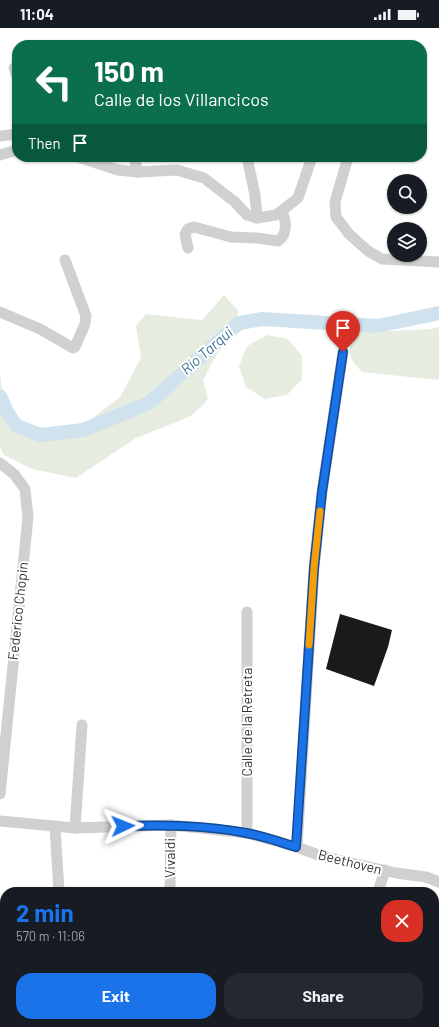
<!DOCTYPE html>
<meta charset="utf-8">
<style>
body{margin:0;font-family:Barlow,sans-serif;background:#242831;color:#f1f3f6;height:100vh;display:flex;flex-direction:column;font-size:15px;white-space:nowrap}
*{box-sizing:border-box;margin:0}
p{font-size:13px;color:#9ea1a6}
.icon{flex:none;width:22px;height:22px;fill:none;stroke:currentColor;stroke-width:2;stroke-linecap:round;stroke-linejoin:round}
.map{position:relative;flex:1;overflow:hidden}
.sheet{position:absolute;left:0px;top:859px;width:439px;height:140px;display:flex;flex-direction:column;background:#171b24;border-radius:16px 16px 0 0;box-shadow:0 1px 3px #0004}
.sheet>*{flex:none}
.guide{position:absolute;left:12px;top:12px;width:415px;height:122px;border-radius:16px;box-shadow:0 1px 3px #0004;background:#0b6e4f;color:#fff;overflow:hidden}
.buttons{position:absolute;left:387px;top:146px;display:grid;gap:8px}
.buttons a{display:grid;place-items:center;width:40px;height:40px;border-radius:50%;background:#171b24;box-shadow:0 1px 3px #0004;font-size:20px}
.pin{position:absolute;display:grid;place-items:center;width:34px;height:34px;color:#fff;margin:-41px -17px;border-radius:50% 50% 50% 0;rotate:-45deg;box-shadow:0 0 4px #0007}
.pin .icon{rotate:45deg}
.me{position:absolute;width:44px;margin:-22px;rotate:88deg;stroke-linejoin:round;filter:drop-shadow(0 0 3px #0008)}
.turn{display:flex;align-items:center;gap:14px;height:84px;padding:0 16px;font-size:18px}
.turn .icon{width:52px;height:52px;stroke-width:2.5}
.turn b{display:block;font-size:28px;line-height:34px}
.then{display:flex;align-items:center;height:38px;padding:0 16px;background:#0003;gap:8px;font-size:15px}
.round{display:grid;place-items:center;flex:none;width:42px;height:42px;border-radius:16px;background:#242831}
.head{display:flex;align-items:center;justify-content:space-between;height:68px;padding:0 16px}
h1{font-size:24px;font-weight:700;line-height:30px;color:#1a73e8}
.action{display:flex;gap:8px;margin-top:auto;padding:8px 16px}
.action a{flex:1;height:46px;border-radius:16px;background:#1a73e8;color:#fff;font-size:16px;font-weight:700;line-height:46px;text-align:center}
.action a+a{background:#242831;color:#f1f3f6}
.status{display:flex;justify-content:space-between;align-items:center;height:28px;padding:0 20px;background:#171b24;direction:ltr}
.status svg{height:11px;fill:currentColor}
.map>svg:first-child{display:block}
.green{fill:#e6ecdf}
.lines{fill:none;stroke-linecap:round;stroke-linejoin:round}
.river{stroke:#cfe2ee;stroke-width:14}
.building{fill:#1a1a1a}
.minor{stroke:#d0d0d0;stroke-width:11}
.highway{stroke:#9a9a9a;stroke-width:16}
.route-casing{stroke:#114b97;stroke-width:10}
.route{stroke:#1a73e8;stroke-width:7}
.slow{stroke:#f59e0b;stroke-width:7}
.labels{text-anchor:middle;stroke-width:4;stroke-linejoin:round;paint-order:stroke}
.street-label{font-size:14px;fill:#333;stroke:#fff}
.water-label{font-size:15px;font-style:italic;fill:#3f7597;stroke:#fff}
</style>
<div class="status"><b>11:04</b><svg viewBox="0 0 49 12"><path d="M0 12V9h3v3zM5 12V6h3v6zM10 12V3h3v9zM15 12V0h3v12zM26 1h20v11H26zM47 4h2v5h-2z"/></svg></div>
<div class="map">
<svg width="439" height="999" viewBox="0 0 439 999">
<rect width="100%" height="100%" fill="#fff"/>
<g class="green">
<polygon points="224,267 239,284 203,352 208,370 204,376 192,387 179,393 136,410 76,450 32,441 4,427 0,419 0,345 5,386 23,408 47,411 77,405 89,393 120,369 141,330 136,298 146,286 202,292"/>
<path d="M439 299V352L362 344C347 327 348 326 352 305L431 301Z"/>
<polygon points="267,307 288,311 302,328 302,351 287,367 265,371 246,359 239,338 247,318"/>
</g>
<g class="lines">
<polyline class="river" points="0,368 8,386 17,398 41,407 83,402 149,375 239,295 262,291 377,298 439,285"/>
</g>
<polygon class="building" points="340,586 392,602 388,619 374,658 326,641"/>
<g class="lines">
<g class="minor">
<polyline points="14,40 17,47"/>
<polyline points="0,108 17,106"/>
<polyline points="0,127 17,122"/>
<polyline points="78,129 118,142 138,144 177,142 204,150 235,174 247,187 257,190 276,187 298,170 312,129"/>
<polyline points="134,129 138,144"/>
<polyline points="247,129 255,167 257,190"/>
<polyline points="348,129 335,174 336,189 349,206 368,223 382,231 439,234"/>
<path d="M188 220 185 206 188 201 194 199 231 209 257 210 278 213C288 206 286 193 282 183"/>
<polyline points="0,284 40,301 73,320 75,319 85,296 86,288 65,232"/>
<polyline points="0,435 14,446 25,461 28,489 0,766"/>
<polyline points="0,793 75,800 171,797 247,805 297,819 321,828 396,845 426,849 439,854"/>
<polyline points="55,799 59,864"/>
<polyline points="75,800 82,697"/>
<polyline points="247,805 247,584"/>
<polyline points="297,819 314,540 322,464 343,324"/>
<polyline points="170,864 171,797"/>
<polyline points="378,864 385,842"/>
<polyline points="0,953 5,970"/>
<polyline points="12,994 14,999"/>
<polyline points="47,994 49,999"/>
<polyline points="135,994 136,999"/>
<polyline points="251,999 252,994"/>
</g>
<g class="highway">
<polyline points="0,887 5,887"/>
<polyline points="434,937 439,938"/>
</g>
</g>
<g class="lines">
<g class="route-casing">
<path id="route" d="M123 798C164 797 205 797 246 805 263 808 280 814 296 819L314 540 322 464 343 324"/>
</g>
<use href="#route" class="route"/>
<polyline class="slow" points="309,617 314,540 320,483"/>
</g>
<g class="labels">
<g class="street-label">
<text transform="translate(18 583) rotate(-84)" y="5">Federico Chopin</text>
<text transform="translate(247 694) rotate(-90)" y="5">Calle de la Retreta</text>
<text transform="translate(170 830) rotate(-90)" y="5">Vivaldi</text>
<text transform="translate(350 834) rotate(14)" y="5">Beethoven</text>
</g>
<g class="water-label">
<text transform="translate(207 323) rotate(-41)" y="5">Río Tarqui</text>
</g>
</g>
</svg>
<div class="buttons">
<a><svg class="icon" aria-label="search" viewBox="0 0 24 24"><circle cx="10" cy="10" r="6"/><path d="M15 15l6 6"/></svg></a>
<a><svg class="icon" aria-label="layers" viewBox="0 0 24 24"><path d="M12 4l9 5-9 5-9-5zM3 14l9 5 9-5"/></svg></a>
</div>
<div class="pin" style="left:343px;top:324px;background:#d93025"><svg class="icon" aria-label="arrive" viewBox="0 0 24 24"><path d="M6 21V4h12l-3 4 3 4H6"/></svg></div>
<svg class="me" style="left:123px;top:798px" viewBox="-20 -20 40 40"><path d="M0-17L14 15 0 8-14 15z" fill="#1a73e8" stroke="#fff" stroke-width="4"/></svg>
<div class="guide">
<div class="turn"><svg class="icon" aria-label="left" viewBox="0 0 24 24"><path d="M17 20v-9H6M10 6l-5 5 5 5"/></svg><div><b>150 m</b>Calle de los Villancicos</div></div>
<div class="then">Then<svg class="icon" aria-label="arrive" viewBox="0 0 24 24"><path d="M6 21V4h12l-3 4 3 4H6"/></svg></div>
</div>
<section class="sheet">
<div class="head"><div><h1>2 min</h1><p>570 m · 11:06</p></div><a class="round" style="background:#d93025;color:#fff"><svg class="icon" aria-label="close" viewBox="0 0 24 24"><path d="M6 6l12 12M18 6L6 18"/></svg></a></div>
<div class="action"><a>Exit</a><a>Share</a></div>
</section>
</div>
